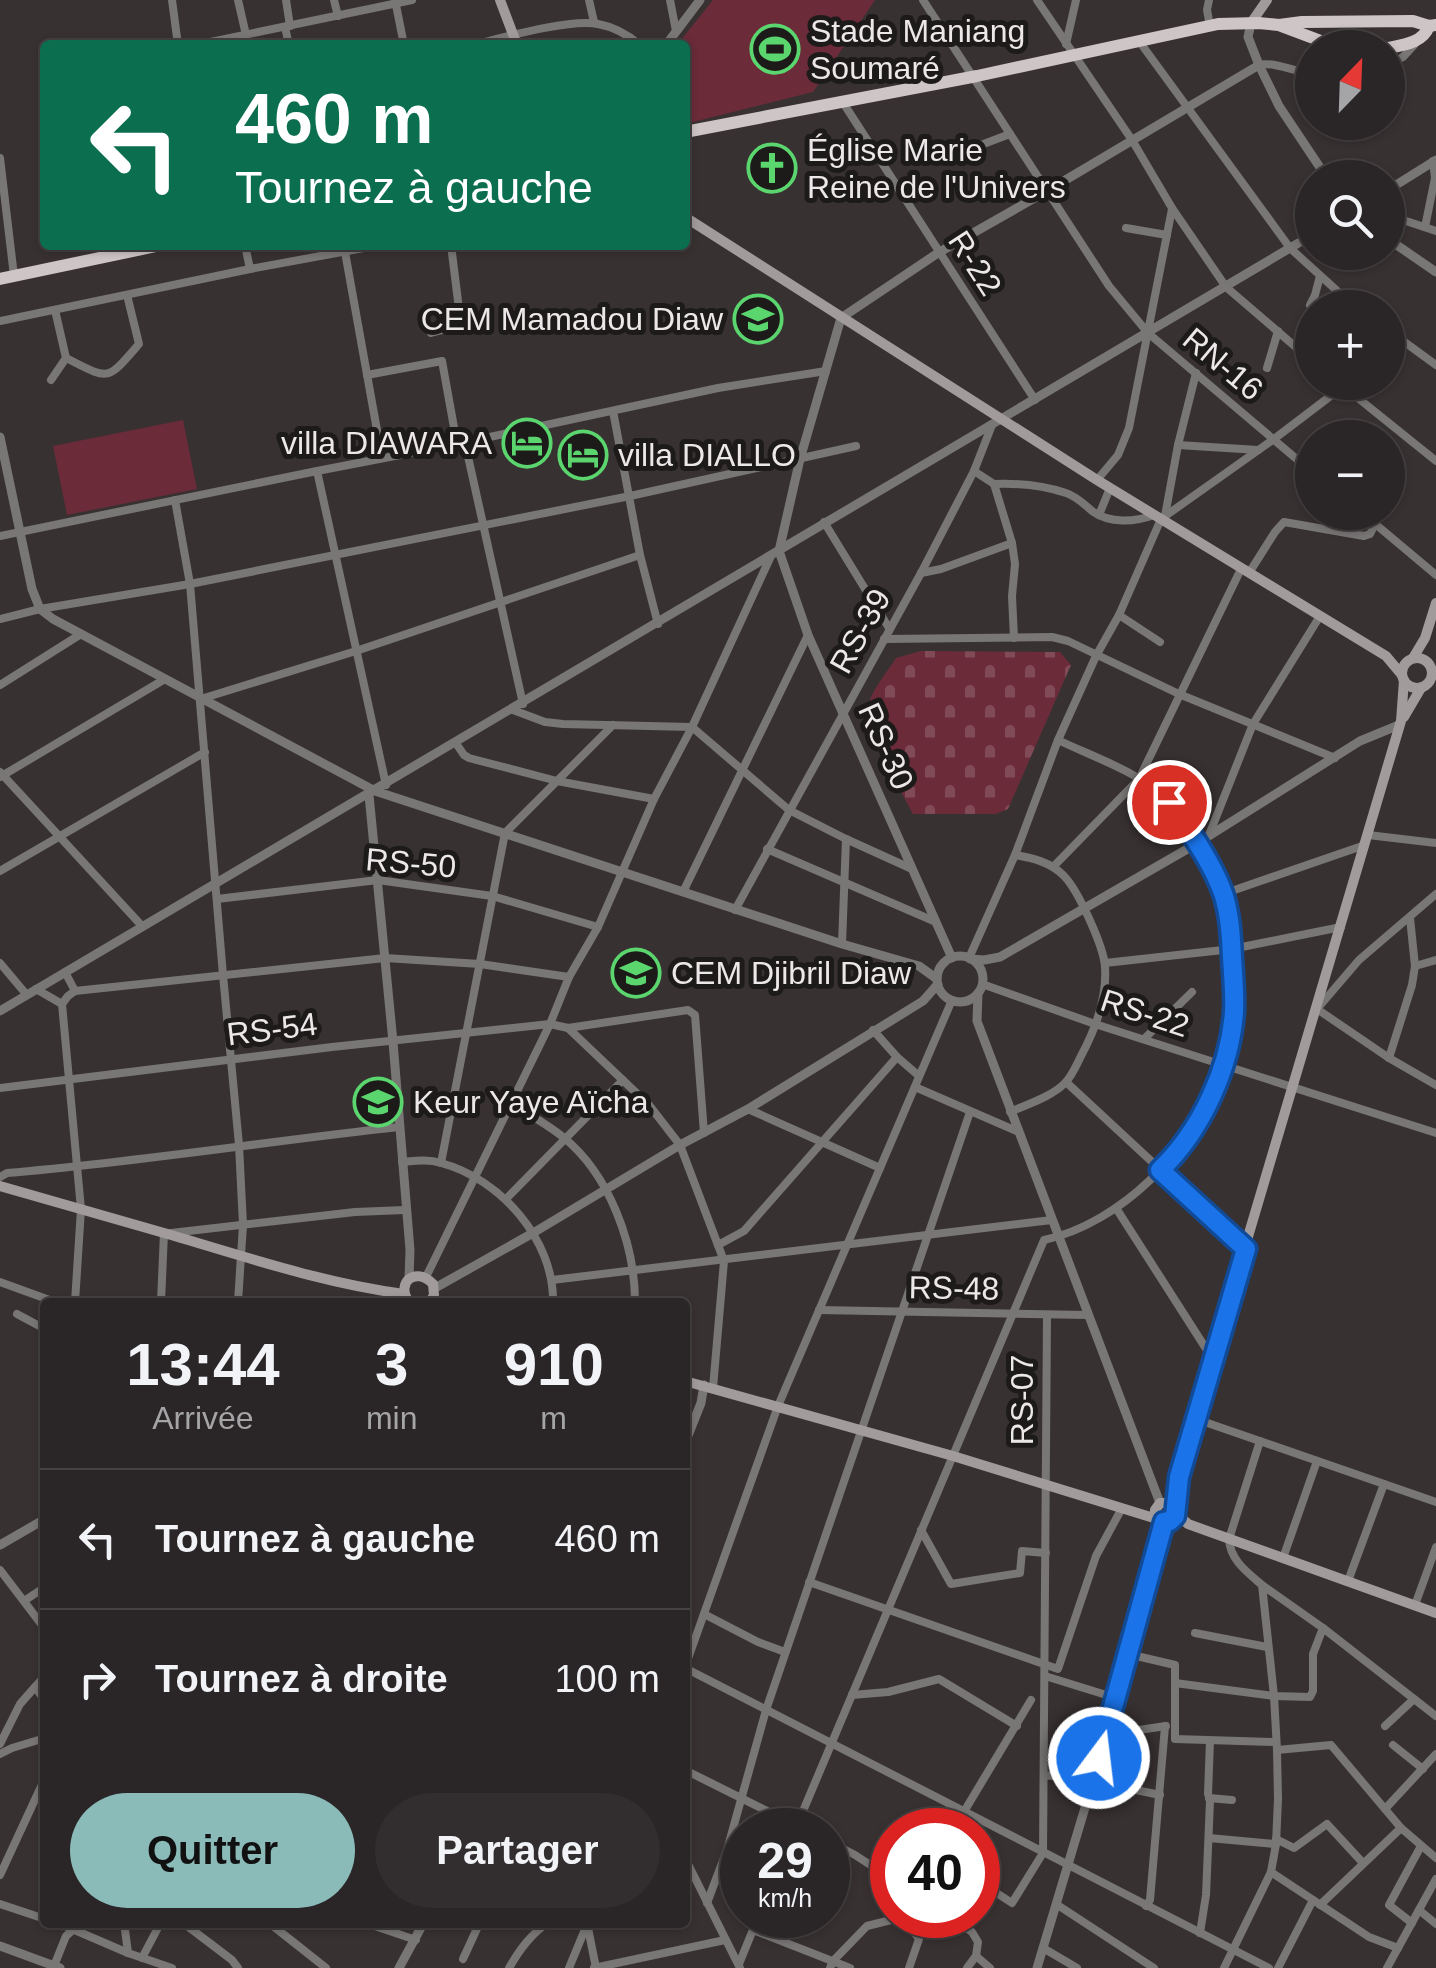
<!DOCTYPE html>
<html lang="fr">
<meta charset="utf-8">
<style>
body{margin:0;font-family:Helvetica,sans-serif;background:#322d2e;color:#f1f3f6;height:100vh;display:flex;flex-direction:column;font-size:38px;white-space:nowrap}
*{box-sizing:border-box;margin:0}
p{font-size:32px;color:#a5a5a7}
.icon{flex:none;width:55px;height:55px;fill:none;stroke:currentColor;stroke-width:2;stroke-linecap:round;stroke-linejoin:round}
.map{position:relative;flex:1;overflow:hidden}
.side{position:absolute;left:40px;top:1298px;width:650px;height:630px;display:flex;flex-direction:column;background:#2a2526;border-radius:10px;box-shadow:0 2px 8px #0004,0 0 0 2px #464243}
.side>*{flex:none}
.guide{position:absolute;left:40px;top:40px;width:650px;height:210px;border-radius:10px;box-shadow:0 2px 8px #0004,0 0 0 2px #464243;background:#0b6e4f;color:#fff;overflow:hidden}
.needle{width:65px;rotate:23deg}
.controls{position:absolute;left:1295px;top:30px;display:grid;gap:20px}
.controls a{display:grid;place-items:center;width:110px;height:110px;border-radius:50%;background:#2a2526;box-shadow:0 2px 8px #0004,0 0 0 2px #464243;font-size:50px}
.speed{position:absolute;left:720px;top:1808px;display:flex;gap:20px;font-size:50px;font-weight:700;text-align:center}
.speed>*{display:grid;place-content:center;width:130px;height:130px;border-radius:50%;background:#2a2526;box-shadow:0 2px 8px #0004,0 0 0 2px #464243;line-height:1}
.speed small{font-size:25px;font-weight:400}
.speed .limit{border:15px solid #d22;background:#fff;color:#111}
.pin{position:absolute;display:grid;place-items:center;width:85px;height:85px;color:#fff;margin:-42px;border:5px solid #fff;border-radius:50%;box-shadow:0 2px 10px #0007}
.me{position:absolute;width:110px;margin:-55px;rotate:15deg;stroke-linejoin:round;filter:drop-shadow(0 0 8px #0008)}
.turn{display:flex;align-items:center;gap:35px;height:210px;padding:0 30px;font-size:45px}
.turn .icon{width:130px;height:130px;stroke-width:2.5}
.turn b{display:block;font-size:70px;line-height:85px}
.eta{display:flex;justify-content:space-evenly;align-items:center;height:170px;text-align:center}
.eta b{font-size:60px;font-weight:700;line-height:70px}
.primary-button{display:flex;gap:20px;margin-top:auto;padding:20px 30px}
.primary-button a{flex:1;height:115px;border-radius:60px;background:#8bbbb9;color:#111;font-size:40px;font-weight:700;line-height:115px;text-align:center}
.primary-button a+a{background:#322d2e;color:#f1f3f6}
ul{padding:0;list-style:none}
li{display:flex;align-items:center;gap:30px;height:140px;padding:0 30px;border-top:2px solid #464243}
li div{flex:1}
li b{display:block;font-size:38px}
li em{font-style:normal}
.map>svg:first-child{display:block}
.cemetery{fill:url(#cemetery-stones)}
.pitch{fill:#6b2b39}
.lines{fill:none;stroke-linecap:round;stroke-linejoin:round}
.minor{stroke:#797676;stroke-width:8}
.tertiary{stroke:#797676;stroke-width:9}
.secondary{stroke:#a19b9c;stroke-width:10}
.trunk{stroke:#cec5c6;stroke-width:12}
.route-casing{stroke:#114b97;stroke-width:25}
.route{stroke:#1a73e8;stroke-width:18}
.labels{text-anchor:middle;stroke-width:10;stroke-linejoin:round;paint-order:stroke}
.poi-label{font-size:32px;fill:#ece7e8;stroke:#1d1a1a;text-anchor:start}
.street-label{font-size:32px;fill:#ece7e8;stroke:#1d1a1a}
</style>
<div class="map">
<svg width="1436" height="1968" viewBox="0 0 1436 1968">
<defs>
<pattern id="cemetery-stones" width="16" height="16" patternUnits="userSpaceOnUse" patternTransform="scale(2.5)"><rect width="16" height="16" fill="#6b2b39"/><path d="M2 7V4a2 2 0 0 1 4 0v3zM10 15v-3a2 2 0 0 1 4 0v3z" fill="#804a56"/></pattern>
</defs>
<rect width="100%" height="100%" fill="#383132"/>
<path class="cemetery" d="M921 651 1060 652 1071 665 1008 809 996 814H913C901 791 863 724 870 700 874 688 889 669 896 658Z"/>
<g class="pitch">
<polygon points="713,0 875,0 813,92 685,124 685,45 677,45"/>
<polygon points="183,420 197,489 67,515 53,446"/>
</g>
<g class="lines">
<g class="minor">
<polyline points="172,0 178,45"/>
<polyline points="238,0 246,35"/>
<polyline points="286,0 290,26"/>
<polyline points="334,0 338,16"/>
<polyline points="395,0 404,45"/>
<polyline points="589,0 594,22"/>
<polyline points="670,0 676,31"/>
<polyline points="923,0 1109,286 1148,333 1312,472"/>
<polyline points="1037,0 1132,140 1172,208 1226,287 1312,361"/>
<polyline points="1209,0 1207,10 1210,26"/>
<polyline points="285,27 289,45"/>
<polyline points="1139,41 1290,248 1356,308"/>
<polyline points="1066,44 1076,0"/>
<polyline points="196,45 412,0"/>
<path d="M473 45C501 38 572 18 598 24 615 27 627 34 640 45"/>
<path d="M1259 65C1273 61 1296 72 1312 74"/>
<polyline points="1388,65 1403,57 1415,44"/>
<polyline points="842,101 1035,400"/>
<polyline points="949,157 1010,134"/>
<polyline points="0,158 14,276"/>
<polyline points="1388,215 1436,231"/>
<polyline points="1425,227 1435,178 1433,161"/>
<polyline points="1126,228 1167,235"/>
<polyline points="245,245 250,269"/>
<polyline points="345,252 382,458"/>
<polyline points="1310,305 1315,295 1320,276"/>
<polyline points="0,321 250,269 380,245"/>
<polyline points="1388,330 1436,365"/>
<polyline points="431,333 461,325 451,245"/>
<polyline points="1388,353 1403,341"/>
<path d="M66 358C110 380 106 382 139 344L127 295"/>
<polyline points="1267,368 1278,331"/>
<polyline points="367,375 442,361 457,444"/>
<polyline points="51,380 66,358 55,310"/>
<polyline points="1338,382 1436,461"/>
<polyline points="613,411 640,555 658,624"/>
<polyline points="465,443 523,704"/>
<polyline points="1178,445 1258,450"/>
<polyline points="317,471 386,785"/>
<polyline points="974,471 994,484 1012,543 1015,564 1012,596 1014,638"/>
<polyline points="1097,480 1118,455 1129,428 1172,209"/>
<path d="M994 484C1018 483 1042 485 1066 493 1076 496 1084 504 1092 511 1110 524 1135 522 1154 515"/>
<polyline points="175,500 190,584 223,975 239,1145 243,1225 238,1302"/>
<polyline points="1361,512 1436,575"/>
<polyline points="1099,515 1110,488"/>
<polyline points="1165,516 1178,445 1196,373"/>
<polyline points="824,522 889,628"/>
<polyline points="0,536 317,471 457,444 718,388 826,371"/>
<polyline points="921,573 941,569 1012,543"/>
<polyline points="1249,573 1275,532 1284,522 1364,536 1370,534 1375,524"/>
<polyline points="1119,615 1160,642"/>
<polyline points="0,619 40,609 190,584 630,496 856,446"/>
<polyline points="884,639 1052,637 1068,641 1179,694 1335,758"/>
<polyline points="0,685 81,634"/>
<polyline points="204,698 356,651 640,555"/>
<polyline points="513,710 545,722 563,724 692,727 789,810 846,839 912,869"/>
<polyline points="455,742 464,755 469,758 557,781 654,799"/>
<polyline points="0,772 142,926"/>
<polyline points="0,777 165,679"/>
<polyline points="1209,835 1253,724 1320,616"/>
<polyline points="1368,835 1436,843"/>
<polyline points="767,849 936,922"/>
<polyline points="1053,867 1139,779 1241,569"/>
<polyline points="0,871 205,752"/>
<polyline points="683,892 808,635"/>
<polyline points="1223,894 1365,845"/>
<polyline points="1436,894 1359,960 1317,1009 1389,1058 1436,1085"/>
<polyline points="217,899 378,880 492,896 598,927"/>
<polyline points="735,910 921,573 974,471 992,425"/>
<polyline points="842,944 846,839"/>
<polyline points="969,958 1015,855 1058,740 1096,656 1119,615 1161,519 1274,439 1349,382"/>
<polyline points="0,963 26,994"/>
<polyline points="1105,963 1232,949 1341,927"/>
<polyline points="1415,966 1436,960"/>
<polyline points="65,972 75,991 68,996 62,1004 81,1209 75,1302"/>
<polyline points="982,984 1095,1024 1436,1133"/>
<polyline points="36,989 62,1004"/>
<polyline points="75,991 385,958 480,964 569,977"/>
<polyline points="568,1028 649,1105 680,1145 724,1261 713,1388"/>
<polyline points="873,1030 897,1057 919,1076"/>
<polyline points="1144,1039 1192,992"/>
<polyline points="1389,1058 1412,985 1415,966 1410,918"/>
<polyline points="1066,1082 1246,1249"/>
<polyline points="915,1087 1019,1132"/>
<polyline points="0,1088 332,1047 550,1024 568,1028 688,1010 695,1015 704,1133"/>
<path d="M511 1103C528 1114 547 1124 563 1137 609 1174 635 1244 635 1302"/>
<polyline points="748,1109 880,1168"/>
<path d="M1010 1112C1028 1104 1051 1097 1065 1083 1072 1076 1077 1064 1081 1056 1095 1030 1107 997 1105 967 1104 947 1078 890 1064 876 1051 862 1032 858 1015 855"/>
<path d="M402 1162C415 1161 428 1159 441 1163 501 1179 554 1240 553 1302"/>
<polyline points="441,1163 505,833 613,725"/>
<path d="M0 1177 7 1173C138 1162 269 1141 399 1127"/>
<polyline points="506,1199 623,1080"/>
<polyline points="1116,1208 1212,1358"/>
<polyline points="171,1233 355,1212 405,1210"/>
<polyline points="718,1245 744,1231 897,1057"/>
<polyline points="426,1277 550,1024 569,977 598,927 654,799 692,727 771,556"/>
<polyline points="552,1280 1052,1220"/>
<polyline points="0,1282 55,1302"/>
<polyline points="161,1302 164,1233"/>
<polyline points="819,1310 1088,1315"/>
<polyline points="17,1314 45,1329"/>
<polyline points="1196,1419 1436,1502"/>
<polyline points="921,1530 951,1584 1020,1573 1022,1551 1046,1553"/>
<polyline points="1283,1558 1317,1461"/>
<polyline points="0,1570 45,1629"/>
<polyline points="1348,1581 1384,1484"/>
<polyline points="809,1582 1058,1669 1096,1556 1122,1508"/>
<polyline points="1262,1585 1323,1628 1436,1716"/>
<polyline points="24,1601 45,1587"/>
<polyline points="1415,1605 1436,1547"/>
<polyline points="704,1614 758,1642 785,1652"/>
<polyline points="1195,1633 1267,1647"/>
<polyline points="1128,1654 1175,1665 1175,1739 1276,1742"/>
<polyline points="685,1667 778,1406 952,1000"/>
<polyline points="685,1668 1269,1968"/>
<polyline points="45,1676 35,1687 45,1701"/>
<polyline points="1045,1676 1116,1698"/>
<polyline points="1175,1683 1274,1696 1310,1697 1313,1691 1313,1654 1323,1628"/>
<polyline points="852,1695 888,1692 939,1679 1017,1726"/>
<polyline points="1385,1726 1414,1699"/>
<polyline points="1105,1735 1166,1726"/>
<polyline points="0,1744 20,1704 35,1687"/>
<polyline points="1393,1745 1423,1769"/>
<polyline points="1277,1750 1331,1745 1401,1828 1436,1858"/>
<polyline points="0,1754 12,1748 45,1738"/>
<polyline points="685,1770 805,1830"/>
<polyline points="1044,1775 1093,1781 1160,1795"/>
<polyline points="1209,1798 1232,1800"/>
<polyline points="1385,1809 1436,1754"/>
<path d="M795 1830 1044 1240C1082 1232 1121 1208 1149 1181 1162 1169 1175 1157 1185 1142 1226 1086 1236 1022 1232 955 1231 935 1230 914 1223 895 1215 869 1187 824 1170 803 1145 774 1093 757 1058 740"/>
<polyline points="953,1830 1031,1700"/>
<polyline points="1209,1838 1276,1844"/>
<polyline points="1276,1839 1294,1848 1327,1824 1363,1863"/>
<polyline points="828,1841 855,1855 892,1879"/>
<polyline points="685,1858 740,1968"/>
<polyline points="1271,1872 1369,1937 1398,1948"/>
<polyline points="0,1875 45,1778"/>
<polyline points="978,1881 1012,1903 1043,1853 1047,1315"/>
<polyline points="707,1903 727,1850 766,1710 970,1112"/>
<polyline points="0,1904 45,1919"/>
<polyline points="1056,1904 1154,1968"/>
<polyline points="1320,1905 1401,1828"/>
<polyline points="1146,1906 1150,1900 1165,1726"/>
<polyline points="1419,1910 1436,1924"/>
<polyline points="904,1915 903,1917 919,1939 909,1968"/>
<polyline points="947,1915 972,1932 978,1942 976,1956 967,1968"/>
<polyline points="56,1922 128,1953 172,1968"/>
<polyline points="124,1922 128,1953"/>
<polyline points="182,1922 232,1960 238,1968"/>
<polyline points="268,1922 326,1968"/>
<polyline points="363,1922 416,1940"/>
<polyline points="587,1923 596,1968"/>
<polyline points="1412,1923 1389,1905 1421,1846"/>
<polyline points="753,1930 850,1968"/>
<polyline points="1200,1933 1206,1895 1210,1801 1208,1794 1210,1741"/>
<polyline points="1043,1948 1077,1968"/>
<polyline points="976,1956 990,1968"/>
<polyline points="142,1958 161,1922"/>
<polyline points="463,1959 480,1922"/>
<polyline points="739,1964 759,1915"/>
<polyline points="54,1966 66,1936 82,1922"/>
<path d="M509 1968C520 1949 531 1934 549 1922"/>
<polyline points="569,1968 588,1922"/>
<polyline points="594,1968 725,1940"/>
<polyline points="830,1968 833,1961 867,1926 903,1917"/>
<path d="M1224 1968 1271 1872 1276 1844 1278 1799 1277 1750 1274 1696 1262 1585C1247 1572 1230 1560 1229 1539L1260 1441"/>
<polyline points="1278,1968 1313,1900"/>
<polyline points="1387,1968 1436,1879"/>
</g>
<g class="tertiary">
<polyline points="1251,23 1248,37 1259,65 1279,106 1327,178"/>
<polyline points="666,45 700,0"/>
<polyline points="1388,190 1436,160"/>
<polyline points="1388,239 1436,272"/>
<polyline points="0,437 32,589 40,609 53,619 375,791 842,944 919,966 937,979"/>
<polyline points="369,795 393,1042 410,1250 409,1279"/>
<circle cx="960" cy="979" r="23"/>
<polyline points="952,958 808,635 779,551 800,459 841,318 938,253 1047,191 1259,65"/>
<polyline points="970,959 984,960 1000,957 1196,844 1360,741 1399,725"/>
<polyline points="978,993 977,1021 1160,1503"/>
<polyline points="0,1011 1312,235"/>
<polyline points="435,1288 533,1233 680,1145 748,1109 923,1001 938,984"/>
<polyline points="685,1443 701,1403 704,1385"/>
<polyline points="0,1545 45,1519"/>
<polyline points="0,1946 60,1968"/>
<polyline points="399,1968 424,1922"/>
<polyline points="1037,1968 1093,1781 1164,1523"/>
</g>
<g class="secondary">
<polyline points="500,0 517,45"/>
<polyline points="1251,23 1267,0"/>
<polyline points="685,217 1097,480 1386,656 1402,675"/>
<circle cx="1417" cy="673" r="15"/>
<polyline points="1413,658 1425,638 1436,603"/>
<polyline points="1404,717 1421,688"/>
<path d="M0 1186C55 1202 109 1217 164 1233 244 1256 321 1283 404 1294"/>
<path d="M409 1302C395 1282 416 1266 433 1284L434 1295 430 1302"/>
<polyline points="685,1381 953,1456 1157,1519"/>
<path d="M1174 1508 1169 1503H1160L1155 1510C1154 1518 1159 1523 1167 1522L1175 1515 1179 1477 1212 1358 1401 721 1404 680"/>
<polyline points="1175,1512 1188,1524 1436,1613"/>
</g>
<g class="trunk">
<polyline points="1281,26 1321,41 1354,48"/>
<path d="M1388 48C1403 45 1423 43 1429 26"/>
<polyline points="685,132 977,76 1218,24 1258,23 1279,25 1302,22 1413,21 1429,26 1436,25"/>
<polyline points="0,279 161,245"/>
</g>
</g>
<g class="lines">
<g class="route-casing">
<path id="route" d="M1099 1758 1164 1522 1170 1521 1175 1516 1179 1477 1246 1249 1160 1170C1201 1131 1230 1068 1234 1012 1235 994 1233 975 1232 957 1231 937 1230 916 1224 896 1214 865 1189 829 1169 802"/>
</g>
<use href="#route" class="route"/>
</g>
<defs>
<g id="stadium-ring" transform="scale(2.5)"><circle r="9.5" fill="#1d1a1a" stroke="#5bd56e" stroke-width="1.5"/><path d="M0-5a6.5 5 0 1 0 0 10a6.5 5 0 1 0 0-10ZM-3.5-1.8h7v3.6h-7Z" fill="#5bd56e"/></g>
<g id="church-ring" transform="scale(2.5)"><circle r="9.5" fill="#1d1a1a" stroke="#5bd56e" stroke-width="1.5"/><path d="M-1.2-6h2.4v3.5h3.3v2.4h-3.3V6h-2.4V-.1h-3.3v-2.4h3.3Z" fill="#5bd56e"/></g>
<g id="school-ring" transform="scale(2.5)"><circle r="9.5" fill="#1d1a1a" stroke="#5bd56e" stroke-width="1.5"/><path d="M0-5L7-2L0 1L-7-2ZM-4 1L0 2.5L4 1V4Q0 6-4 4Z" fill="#5bd56e"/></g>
<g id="hotel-ring" transform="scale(2.5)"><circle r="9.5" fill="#1d1a1a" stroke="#5bd56e" stroke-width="1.5"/><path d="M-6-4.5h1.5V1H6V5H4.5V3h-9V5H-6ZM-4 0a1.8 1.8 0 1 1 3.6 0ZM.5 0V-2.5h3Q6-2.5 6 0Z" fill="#5bd56e"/></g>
</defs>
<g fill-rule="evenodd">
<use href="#stadium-ring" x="775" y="49"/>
<use href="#church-ring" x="772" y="168"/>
<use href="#school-ring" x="758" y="319"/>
<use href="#hotel-ring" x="527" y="443"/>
<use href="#hotel-ring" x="583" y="455"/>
<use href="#school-ring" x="636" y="973"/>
<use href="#school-ring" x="378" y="1102"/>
</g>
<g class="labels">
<g class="poi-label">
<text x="810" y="42">Stade Maniang<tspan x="810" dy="37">Soumaré</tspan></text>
<text x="807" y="161">Église Marie<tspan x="807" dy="37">Reine de l'Univers</tspan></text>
<text x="723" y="330" text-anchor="end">CEM Mamadou Diaw</text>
<text x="492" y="454" text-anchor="end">villa DIAWARA</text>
<text x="618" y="466">villa DIALLO</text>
<text x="671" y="984">CEM Djibril Diaw</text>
<text x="413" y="1113">Keur Yaye Aïcha</text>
</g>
<g class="street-label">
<text transform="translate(975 263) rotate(57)" y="11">R-22</text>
<text transform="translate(1223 364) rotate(40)" y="11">RN-16</text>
<text transform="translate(860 631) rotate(-61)" y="11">RS-39</text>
<text transform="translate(886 746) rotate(66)" y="11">RS-30</text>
<text transform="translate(411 863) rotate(5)" y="11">RS-50</text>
<text transform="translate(1145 1013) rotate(18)" y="11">RS-22</text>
<text transform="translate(272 1029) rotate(-7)" y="11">RS-54</text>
<text transform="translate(954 1288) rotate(1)" y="11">RS-48</text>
<text transform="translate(1022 1400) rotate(-90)" y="11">RS-07</text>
</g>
</g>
</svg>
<div class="controls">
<a><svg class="needle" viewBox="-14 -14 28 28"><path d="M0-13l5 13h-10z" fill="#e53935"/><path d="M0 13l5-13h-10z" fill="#a5a5a7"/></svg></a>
<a><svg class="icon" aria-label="search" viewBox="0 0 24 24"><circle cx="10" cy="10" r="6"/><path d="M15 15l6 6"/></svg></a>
<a>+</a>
<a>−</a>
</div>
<div class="speed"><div>29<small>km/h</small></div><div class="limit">40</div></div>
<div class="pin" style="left:1169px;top:802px;background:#d93025"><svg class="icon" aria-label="arrive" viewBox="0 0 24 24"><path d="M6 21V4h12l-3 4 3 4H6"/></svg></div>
<svg class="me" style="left:1099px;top:1758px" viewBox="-20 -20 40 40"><circle r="17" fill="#1a73e8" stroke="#fff" stroke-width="3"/><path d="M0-11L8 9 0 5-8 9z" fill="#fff"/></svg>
<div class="guide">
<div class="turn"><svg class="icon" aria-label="left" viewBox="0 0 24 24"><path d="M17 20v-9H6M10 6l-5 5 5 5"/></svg><div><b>460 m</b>Tournez à gauche</div></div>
</div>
<section class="side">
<div class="eta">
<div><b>13:44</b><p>Arrivée</p></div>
<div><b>3</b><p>min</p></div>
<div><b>910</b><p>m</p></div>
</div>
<ul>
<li><svg class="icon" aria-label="left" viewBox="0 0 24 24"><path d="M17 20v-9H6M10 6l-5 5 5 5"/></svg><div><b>Tournez à gauche</b></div><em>460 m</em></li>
<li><svg class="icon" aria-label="right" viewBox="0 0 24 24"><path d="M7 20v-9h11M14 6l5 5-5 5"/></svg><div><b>Tournez à droite</b></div><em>100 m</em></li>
</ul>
<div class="primary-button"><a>Quitter</a><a>Partager</a></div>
</section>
</div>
